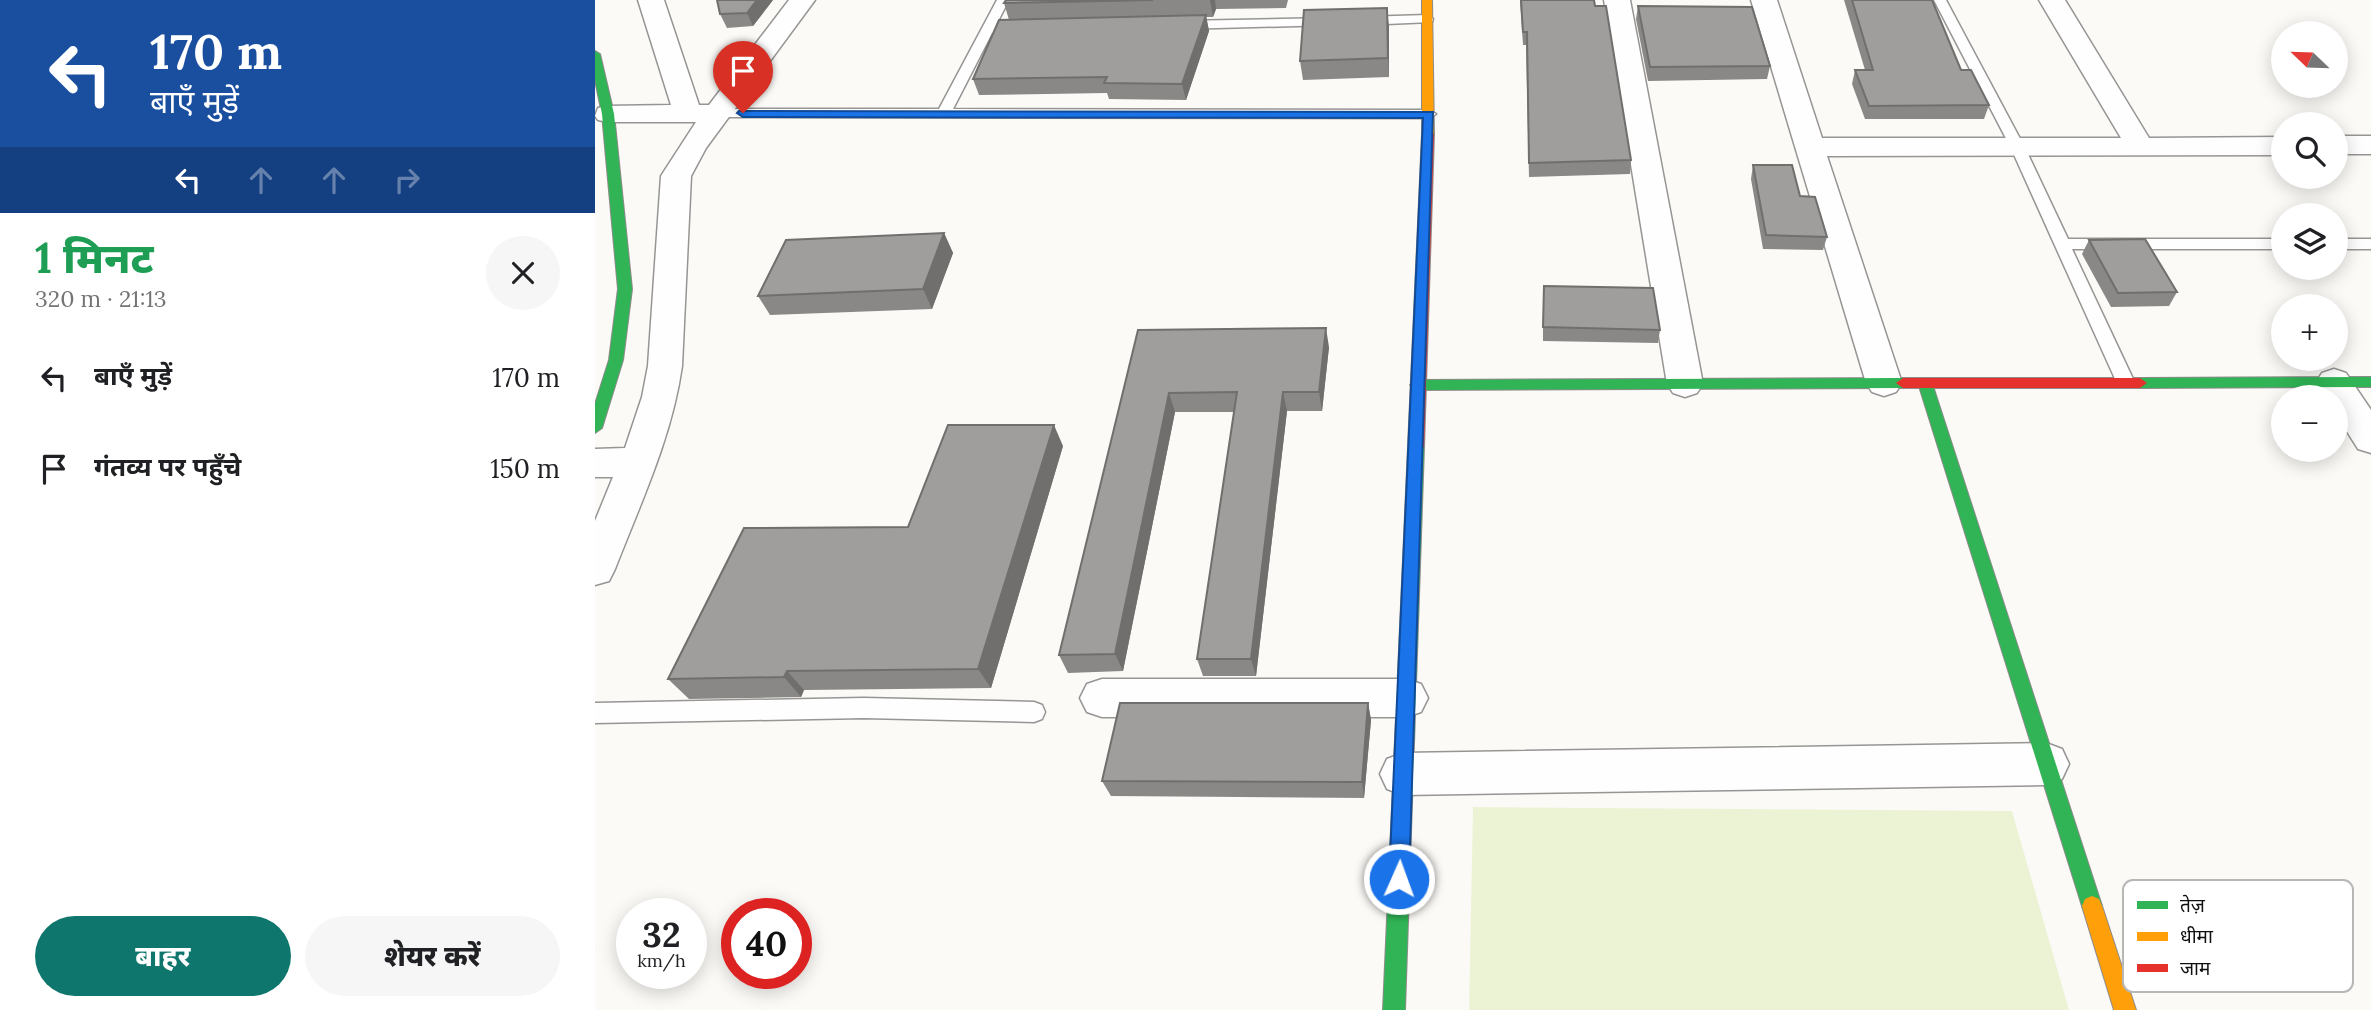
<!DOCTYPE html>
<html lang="hi">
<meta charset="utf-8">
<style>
body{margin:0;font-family:Lora,"Noto Sans Devanagari",serif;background:#f6f6f6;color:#202124;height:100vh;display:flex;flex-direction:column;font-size:26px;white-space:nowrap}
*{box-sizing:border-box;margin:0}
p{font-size:23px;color:#757577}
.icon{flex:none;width:38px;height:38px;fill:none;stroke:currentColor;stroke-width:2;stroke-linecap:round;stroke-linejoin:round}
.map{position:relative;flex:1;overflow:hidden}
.panel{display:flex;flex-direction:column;background:#fff;width:595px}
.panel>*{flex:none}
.guide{background:#1a4fa0;color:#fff;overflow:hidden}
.needle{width:46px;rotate:293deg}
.fabs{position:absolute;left:1676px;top:21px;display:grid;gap:14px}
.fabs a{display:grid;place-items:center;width:77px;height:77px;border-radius:50%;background:#fff;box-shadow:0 4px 18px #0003;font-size:35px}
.speed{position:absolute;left:21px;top:898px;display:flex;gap:14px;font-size:35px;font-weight:700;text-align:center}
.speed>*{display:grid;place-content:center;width:91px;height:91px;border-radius:50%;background:#fff;box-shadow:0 4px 18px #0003;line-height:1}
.speed small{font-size:18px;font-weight:400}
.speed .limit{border:10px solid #d22;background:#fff;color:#111}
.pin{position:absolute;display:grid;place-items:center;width:60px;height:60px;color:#fff;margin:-72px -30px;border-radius:50% 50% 50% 0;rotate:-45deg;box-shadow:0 0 7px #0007}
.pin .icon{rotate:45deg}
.me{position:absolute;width:77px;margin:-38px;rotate:2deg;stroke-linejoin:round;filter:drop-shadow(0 0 5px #0008)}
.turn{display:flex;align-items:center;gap:24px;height:147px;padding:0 35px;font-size:32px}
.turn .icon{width:91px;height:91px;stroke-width:2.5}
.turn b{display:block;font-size:49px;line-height:60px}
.lanes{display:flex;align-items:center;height:66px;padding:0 35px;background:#0003;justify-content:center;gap:35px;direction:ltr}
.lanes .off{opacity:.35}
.round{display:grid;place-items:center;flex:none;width:74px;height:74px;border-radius:37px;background:#f6f6f6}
.overview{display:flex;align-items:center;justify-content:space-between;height:119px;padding:0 35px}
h1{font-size:42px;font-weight:800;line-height:52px;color:#1e9e55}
.cta{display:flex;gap:14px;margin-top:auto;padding:14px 35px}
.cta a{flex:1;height:80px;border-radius:42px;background:#0f766e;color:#fff;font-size:28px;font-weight:800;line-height:80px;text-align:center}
.cta a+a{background:#f6f6f6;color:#202124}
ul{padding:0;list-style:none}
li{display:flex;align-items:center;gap:21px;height:91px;padding:0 35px}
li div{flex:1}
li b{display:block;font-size:26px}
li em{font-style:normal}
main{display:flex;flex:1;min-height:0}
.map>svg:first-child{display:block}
.green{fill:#ecf3d5}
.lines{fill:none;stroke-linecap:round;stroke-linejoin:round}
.lane-casing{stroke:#969594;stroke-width:3}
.street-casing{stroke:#969594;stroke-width:3}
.fast-casing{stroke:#8d8c8b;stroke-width:2}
.slow-casing{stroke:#8d8c8b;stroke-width:2}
.jam-casing{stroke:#8d8c8b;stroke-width:2}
.lane{fill:#fffefe;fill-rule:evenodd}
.street{fill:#fffefe;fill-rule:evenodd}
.fast{fill:#30b455;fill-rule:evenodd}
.slow{fill:#ff9f0a;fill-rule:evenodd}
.jam{fill:#e5322d;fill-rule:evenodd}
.wall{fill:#8a8886}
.shaded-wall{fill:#706f6d}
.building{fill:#a09e9c;stroke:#706f6d;stroke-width:2}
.route{fill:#1a73e8;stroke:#114b97;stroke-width:2}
.key{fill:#fff;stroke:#b7b7b7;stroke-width:2}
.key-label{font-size:19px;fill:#101010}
</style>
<main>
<section class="panel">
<div class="guide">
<div class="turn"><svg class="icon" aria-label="left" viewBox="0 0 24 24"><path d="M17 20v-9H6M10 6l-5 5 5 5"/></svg><div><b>170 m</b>बाएँ मुड़ें</div></div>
<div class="lanes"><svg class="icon" aria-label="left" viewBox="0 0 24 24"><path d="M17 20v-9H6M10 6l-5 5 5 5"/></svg><svg class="icon off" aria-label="ahead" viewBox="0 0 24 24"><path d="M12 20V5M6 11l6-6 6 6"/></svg><svg class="icon off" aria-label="ahead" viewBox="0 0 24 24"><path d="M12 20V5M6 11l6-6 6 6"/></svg><svg class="icon off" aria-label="right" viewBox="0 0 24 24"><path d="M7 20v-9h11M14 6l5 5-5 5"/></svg></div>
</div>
<div class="overview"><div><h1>1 मिनट</h1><p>320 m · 21:13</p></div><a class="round"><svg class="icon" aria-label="close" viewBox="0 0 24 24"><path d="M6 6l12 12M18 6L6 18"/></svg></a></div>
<ul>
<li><svg class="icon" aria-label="left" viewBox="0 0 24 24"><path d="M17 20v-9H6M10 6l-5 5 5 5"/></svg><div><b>बाएँ मुड़ें</b></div><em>170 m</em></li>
<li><svg class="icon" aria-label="arrive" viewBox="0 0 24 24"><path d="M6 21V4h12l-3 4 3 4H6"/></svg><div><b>गंतव्य पर पहुँचे</b></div><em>150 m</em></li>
</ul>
<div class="cta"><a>बाहर</a><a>शेयर करें</a></div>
</section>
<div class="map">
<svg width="1776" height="1010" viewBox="0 0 1776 1010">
<rect width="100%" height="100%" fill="#fcfaf7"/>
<polygon class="green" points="878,807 1417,811 1474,1010 874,1010"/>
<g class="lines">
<g class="lane-casing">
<g id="lane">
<polygon points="402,0 414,0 401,25 426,25 432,29 426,33 397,33 358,109 834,110 841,114 834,118 123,117 116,113 123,109 344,109"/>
<polygon points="1339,0 1351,0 1430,148 1473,239 1689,239 1689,249 1477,249 1539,381 1536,385 1524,385 1521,381 1416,148"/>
<polygon points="832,15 838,19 837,22 768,25 762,21 768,17"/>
<polygon points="734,18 740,22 739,25 586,29 580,25 586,21"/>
<rect x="1741" y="239" width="35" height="10"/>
<polygon points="269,698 439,702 447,705 450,712 447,719 439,722 269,718 0,723 0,703"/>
</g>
</g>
<g class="street-casing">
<g id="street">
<path d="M43 0H69L104 105H114L194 0H220L111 148 96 176 87 366C77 437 46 502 20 569L14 581 0 585V521L18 477H0V449L30 448 47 397 53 366 66 176 101 122H13L3 120 0 116 3 108 13 106 76 105Z"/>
<polygon points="1009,0 1035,0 1108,384 1102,393 1090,397 1078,393 1072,384"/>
<polygon points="1156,0 1182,0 1227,138 1526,138 1444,0 1470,0 1554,138 1689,137 1689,155 1232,156 1307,383 1301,392 1289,396 1277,392 1271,383"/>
<rect x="1741" y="136" width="35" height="18"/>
<polygon points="1739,369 1751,373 1776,410 1776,453 1763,449 1741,414 1741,397 1731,397 1721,382 1727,373"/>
<polygon points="507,679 811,679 826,684 833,698 826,712 811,717 507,717 492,712 485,698 492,684"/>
<polygon points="1451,743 1467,749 1474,764 1467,779 1451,785 808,795 792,789 785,774 792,759 808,753"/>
</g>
</g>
<g class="fast-casing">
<g id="fast">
<polygon points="0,51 5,54 19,114 37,289 28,360 7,428 0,433 0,404 14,360 23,289 7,114 0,80"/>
<polygon points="1776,377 1776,387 1545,388 1538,383 1545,378"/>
<polygon points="1308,378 1315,383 1308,388 822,390 815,385 822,380"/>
<polygon points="1330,378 1337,383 1507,906 1504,913 1497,916 1490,913 1487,906 1323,383"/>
<polygon points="821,441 829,447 810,1010 788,1010 813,447"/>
</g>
</g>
<g class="slow-casing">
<g id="slow">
<polygon points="827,0 837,0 839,134 833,138 827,134"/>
<polygon points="1497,896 1504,899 1507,906 1541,1010 1519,1010 1487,906 1490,899"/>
</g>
</g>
<g class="jam-casing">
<g id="jam">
<polygon points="833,130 839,134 829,447 821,453 813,447 827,134"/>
<polygon points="1308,378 1545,378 1552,383 1545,388 1308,388 1301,383"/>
</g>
</g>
<use href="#lane" class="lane"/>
<use href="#street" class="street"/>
<use href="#fast" class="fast"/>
<use href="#slow" class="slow"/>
<use href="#jam" class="jam"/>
</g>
<g class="wall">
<polygon points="178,0 158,26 132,28 125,14"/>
<polygon points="411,0 693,0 691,8 621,9 618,17 611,17 614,31 591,100 514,99 512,93 384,95 378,79 414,20 409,3"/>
<polygon points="925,0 999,0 1036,160 1035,174 934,177 931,45 928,45"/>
<polygon points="1249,0 1337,0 1366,70 1394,105 1389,119 1270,119 1257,84 1260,70 1270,70"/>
<polygon points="1043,6 1175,66 1172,79 1053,81 1041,19"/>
<polygon points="794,27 794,77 708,80 705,61"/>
<polygon points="1158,165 1205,196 1232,237 1228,250 1168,249 1156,179"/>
<polygon points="349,233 358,253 337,309 175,315 163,296"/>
<polygon points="1494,240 1582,292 1574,306 1516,307 1487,254"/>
<polygon points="948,300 1065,330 1063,343 948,341"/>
<polygon points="543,330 734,347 727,411 692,411 661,676 608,676 602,659 639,412 580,412 528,671 473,673 464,655"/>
<polygon points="468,446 396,688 209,690 206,697 94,699 73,679 313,527"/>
<polygon points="773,703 776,720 769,798 516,796 507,781"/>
</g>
<g class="shaded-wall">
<polygon points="162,0 178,0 158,26 152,13"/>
<polygon points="615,0 620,0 621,9 618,17"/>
<polygon points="792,8 794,27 794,77 793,58"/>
<polygon points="611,15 614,31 591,100 587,84"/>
<polygon points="349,233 358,253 337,309 328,289"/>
<polygon points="731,328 734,347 727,411 724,392"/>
<polygon points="688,392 692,411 661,676 656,659"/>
<polygon points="574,393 580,412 528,671 520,654"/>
<polygon points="459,425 468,446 396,688 383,669"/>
<polygon points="192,671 209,690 206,697 189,677"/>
<polygon points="773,703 776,720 769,798 767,782"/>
</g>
<g class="building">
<polygon points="122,0 162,0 152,13 125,14"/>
<polygon points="411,0 558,0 409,3"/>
<polygon points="926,0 999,0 1000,6 1011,6 1036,160 934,163 932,32 928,32"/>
<polygon points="1257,0 1337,0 1366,70 1376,70 1394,105 1274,106 1260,70 1278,70"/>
<polygon points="1043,6 1157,7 1175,66 1055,67"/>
<polygon points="792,8 793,58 705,61 709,10"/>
<polygon points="611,15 587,84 509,83 512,77 378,79 404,20"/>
<polygon points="1158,165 1197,165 1205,196 1220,197 1232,237 1171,235"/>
<polygon points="349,233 328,289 163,296 191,240"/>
<polygon points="1550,239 1582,292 1523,293 1494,240"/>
<polygon points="949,286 1058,288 1065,330 948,327"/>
<polygon points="731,328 724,392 688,392 656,659 602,659 642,392 574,393 520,654 464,655 543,330"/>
<polygon points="353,425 459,425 383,669 192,671 189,677 73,679 149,528 313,527"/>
<polygon points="525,703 773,703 767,782 507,781"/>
</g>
<polygon class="route" points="144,111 838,112 814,879 811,886 804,888 797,886 794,879 828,118 148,117 142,113"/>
<rect x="1528" y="880" width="230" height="112" rx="10" class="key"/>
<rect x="1542" y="901" width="31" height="8" fill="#30b455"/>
<rect x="1542" y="932" width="31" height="9" fill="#ff9f0a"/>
<rect x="1542" y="964" width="31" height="8" fill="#e5322d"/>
<g class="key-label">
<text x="1585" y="912">तेज़</text>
<text x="1585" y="943">धीमा</text>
<text x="1585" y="975">जाम</text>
</g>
</svg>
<div class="fabs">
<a><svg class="needle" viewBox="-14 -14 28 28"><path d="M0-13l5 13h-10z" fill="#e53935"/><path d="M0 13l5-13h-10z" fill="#757577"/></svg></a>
<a><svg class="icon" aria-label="search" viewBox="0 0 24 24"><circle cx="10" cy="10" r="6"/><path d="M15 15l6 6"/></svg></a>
<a><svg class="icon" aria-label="layers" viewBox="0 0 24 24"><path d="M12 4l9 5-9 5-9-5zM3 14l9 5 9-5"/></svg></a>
<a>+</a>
<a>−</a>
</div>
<div class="speed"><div>32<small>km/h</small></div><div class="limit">40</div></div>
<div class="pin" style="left:148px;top:113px;background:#d93025"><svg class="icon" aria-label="arrive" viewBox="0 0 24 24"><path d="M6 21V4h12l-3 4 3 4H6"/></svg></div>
<svg class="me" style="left:804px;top:879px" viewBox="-20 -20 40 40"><circle r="17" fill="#1a73e8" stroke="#fff" stroke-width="3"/><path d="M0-11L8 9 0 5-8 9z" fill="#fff"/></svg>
</div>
</main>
